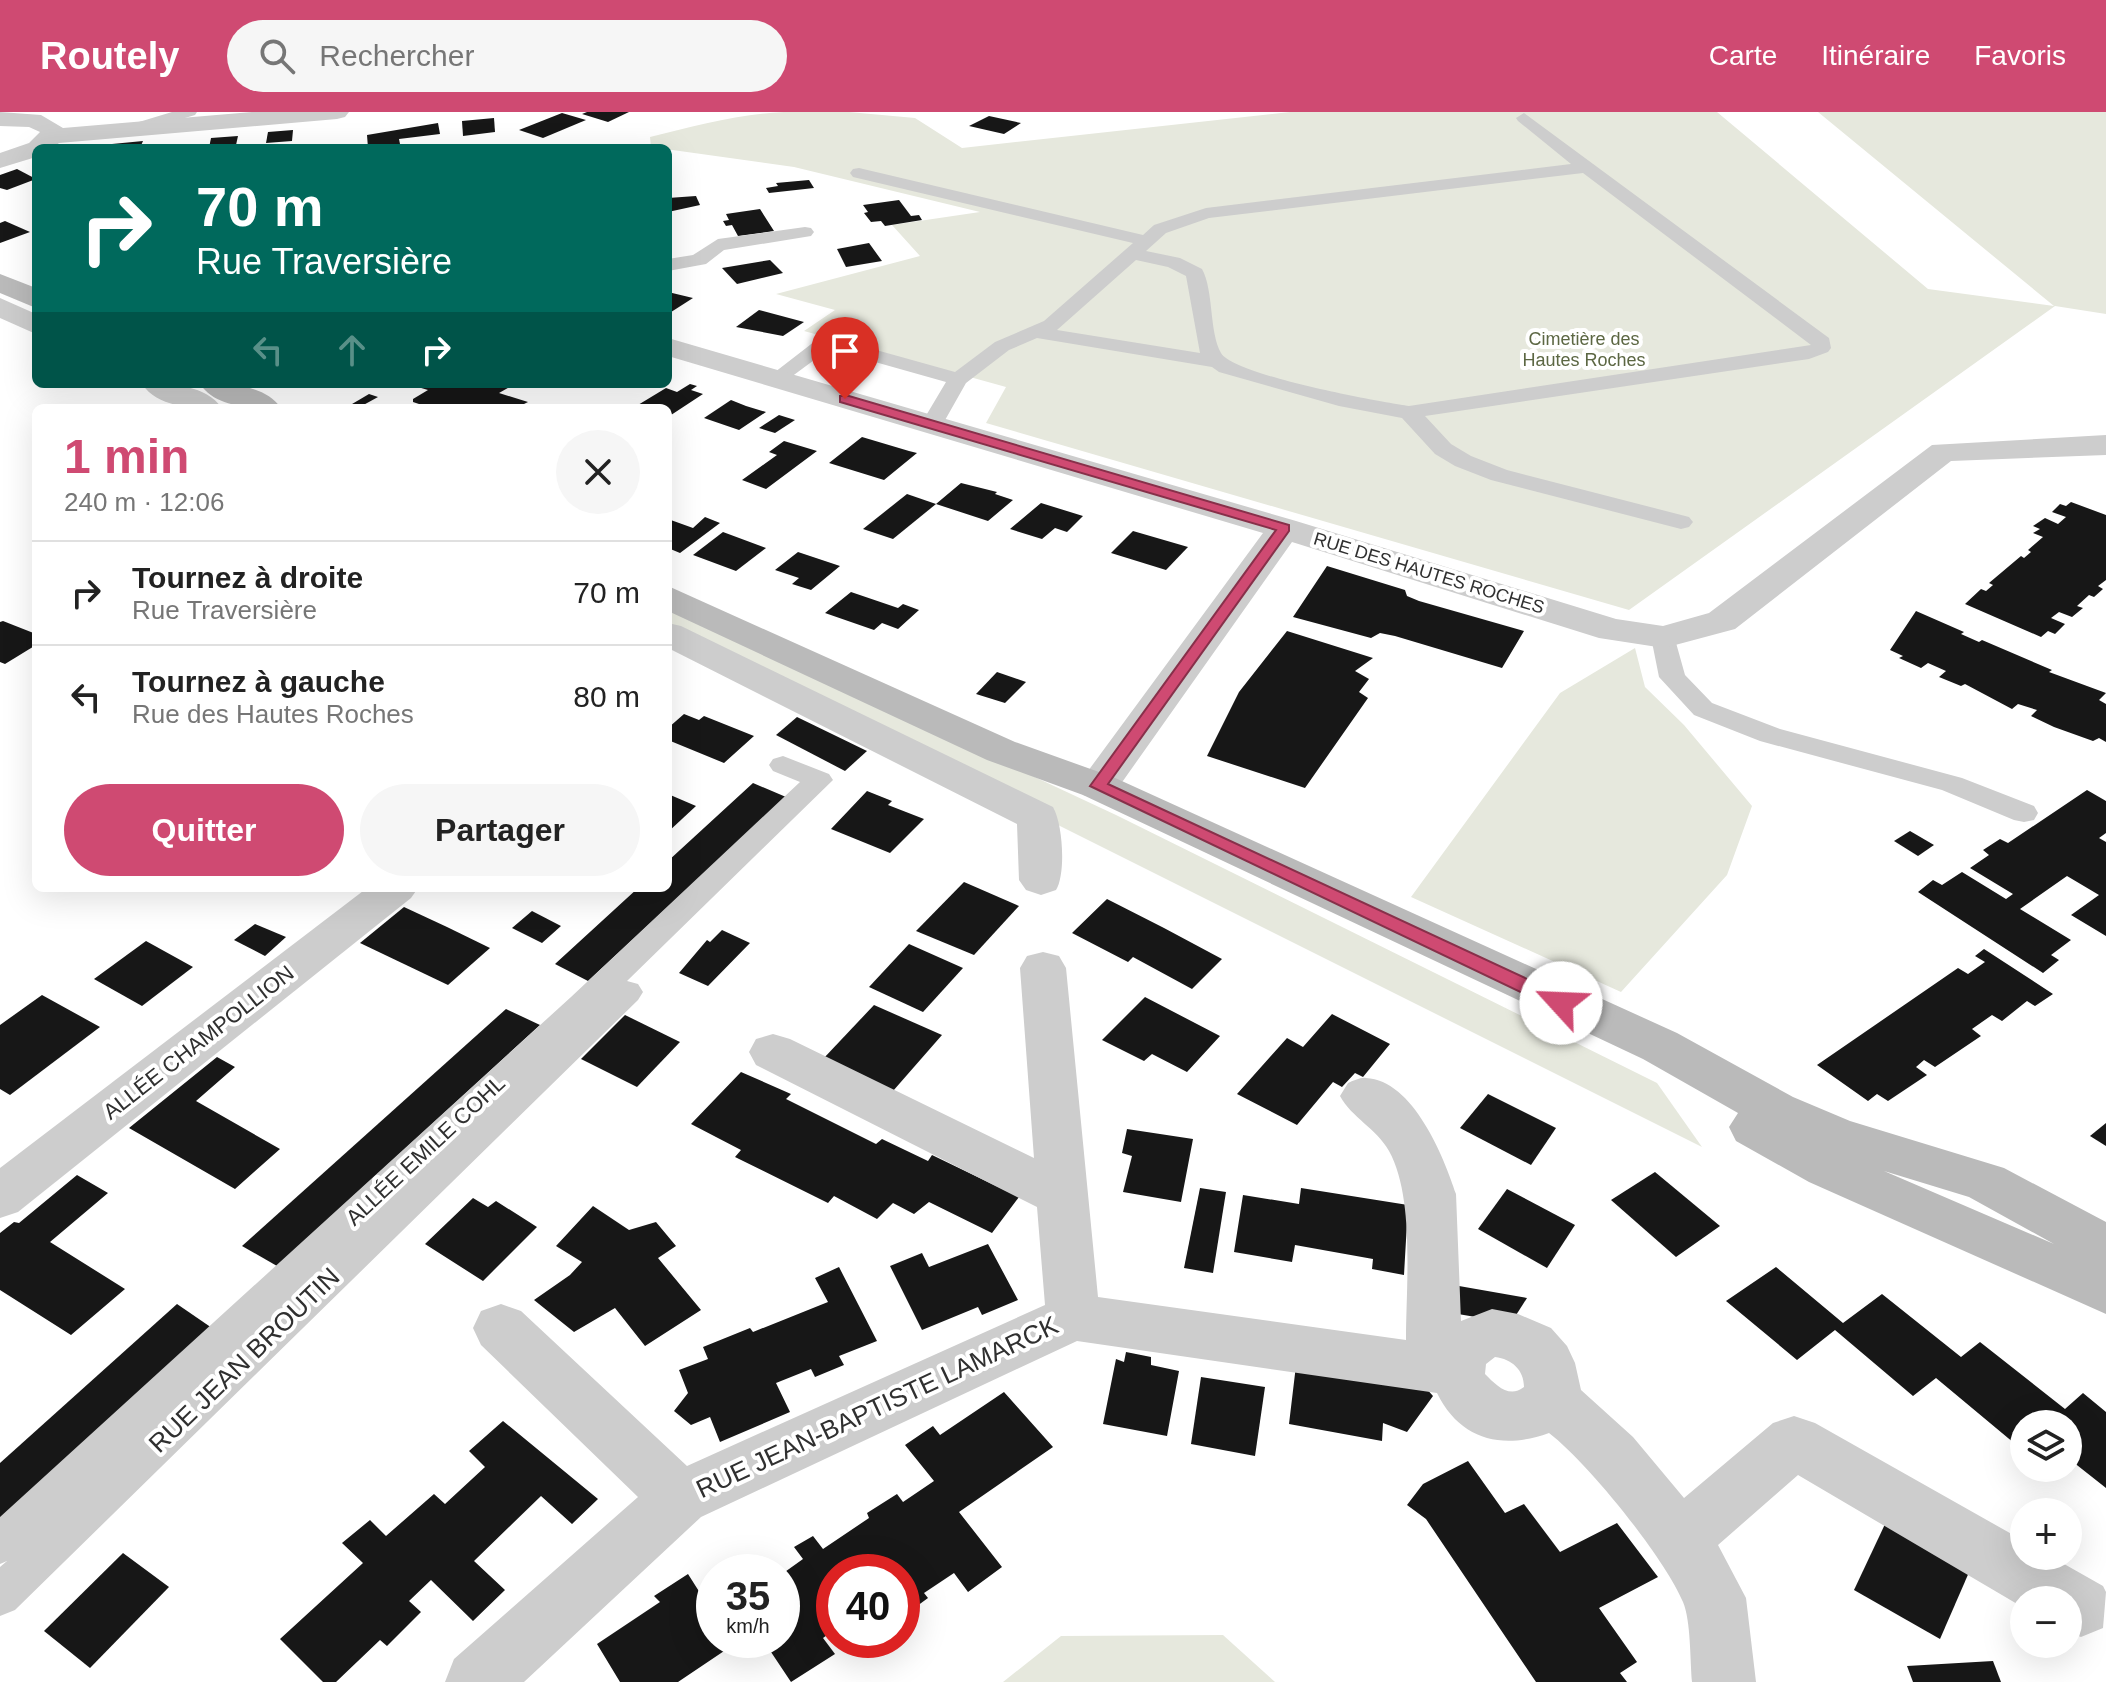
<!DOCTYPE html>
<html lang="fr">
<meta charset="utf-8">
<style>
body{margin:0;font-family:Helvetica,sans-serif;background:#f6f6f6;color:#222;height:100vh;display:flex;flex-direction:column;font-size:30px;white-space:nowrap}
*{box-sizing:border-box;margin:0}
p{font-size:26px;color:#767676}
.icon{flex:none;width:44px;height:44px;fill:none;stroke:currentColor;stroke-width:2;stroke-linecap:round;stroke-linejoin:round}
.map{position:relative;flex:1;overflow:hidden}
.drawer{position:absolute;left:32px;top:292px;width:640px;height:488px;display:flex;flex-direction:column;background:#fff;border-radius:12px;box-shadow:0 8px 32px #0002}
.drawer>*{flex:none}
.top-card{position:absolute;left:32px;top:32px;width:640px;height:244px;border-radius:12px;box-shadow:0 8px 32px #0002;background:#00695c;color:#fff;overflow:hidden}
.tools{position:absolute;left:2010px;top:1298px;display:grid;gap:16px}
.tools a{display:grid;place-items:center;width:72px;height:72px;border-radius:50%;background:#fff;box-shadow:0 8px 32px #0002;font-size:40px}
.speed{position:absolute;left:696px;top:1442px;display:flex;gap:16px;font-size:40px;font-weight:700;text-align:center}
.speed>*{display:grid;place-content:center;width:104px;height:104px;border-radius:50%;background:#fff;box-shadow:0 8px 32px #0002;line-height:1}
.speed small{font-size:20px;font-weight:400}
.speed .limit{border:12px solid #d22;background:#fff;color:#111}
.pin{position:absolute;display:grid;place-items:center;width:68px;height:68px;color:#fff;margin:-82px -34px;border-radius:50% 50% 50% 0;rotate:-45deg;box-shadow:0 0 8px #0007}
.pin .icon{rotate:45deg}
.me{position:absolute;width:88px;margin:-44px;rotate:295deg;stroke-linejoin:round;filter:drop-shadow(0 0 6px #0008)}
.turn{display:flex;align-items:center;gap:28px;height:168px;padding:0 32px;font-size:36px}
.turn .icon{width:104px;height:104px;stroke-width:2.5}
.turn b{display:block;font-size:56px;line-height:68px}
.lanes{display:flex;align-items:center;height:76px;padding:0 32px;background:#0003;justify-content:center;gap:40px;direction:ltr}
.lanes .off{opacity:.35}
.round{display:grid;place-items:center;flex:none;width:84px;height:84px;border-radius:42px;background:#f6f6f6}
.headline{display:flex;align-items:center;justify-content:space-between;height:136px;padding:0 32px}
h1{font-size:48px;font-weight:600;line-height:60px;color:#cf4a72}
.primary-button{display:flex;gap:16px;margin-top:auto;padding:16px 32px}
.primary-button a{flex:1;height:92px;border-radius:48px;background:#cf4a72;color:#fff;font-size:32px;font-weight:600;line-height:92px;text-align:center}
.primary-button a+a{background:#f6f6f6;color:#222}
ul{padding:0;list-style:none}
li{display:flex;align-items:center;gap:24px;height:104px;padding:0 32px;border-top:2px solid #e0e0e0}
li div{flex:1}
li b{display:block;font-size:30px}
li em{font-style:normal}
header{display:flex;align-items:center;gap:48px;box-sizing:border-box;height:112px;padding:0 40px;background:#cf4a72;color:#fff}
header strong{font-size:38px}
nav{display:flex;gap:44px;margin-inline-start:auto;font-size:28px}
.search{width:560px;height:72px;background:#f6f6f6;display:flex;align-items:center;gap:20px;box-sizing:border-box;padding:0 28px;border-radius:44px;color:#767676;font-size:30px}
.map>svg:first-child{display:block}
.green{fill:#e6e8dd}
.building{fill:#171717}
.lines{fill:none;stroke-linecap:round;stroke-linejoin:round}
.lane{fill:#cdcdcd;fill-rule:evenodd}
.street{fill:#cdcdcd;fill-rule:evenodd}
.secondary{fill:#bababa;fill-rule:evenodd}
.route{fill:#cf4a72;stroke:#87304a;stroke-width:2}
.labels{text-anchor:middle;stroke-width:8;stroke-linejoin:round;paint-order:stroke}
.far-park-label{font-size:18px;fill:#5c6743;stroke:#fff}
.far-street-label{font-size:18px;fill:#303030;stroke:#fff}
.street-label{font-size:22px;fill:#303030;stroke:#fff}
.near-street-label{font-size:26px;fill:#303030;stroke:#fff}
</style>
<header>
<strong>Routely</strong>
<div class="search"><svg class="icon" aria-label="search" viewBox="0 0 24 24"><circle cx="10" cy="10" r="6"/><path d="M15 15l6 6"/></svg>Rechercher</div>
<nav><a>Carte</a><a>Itinéraire</a><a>Favoris</a></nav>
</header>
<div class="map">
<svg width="2106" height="1570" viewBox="0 0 2106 1570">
<rect width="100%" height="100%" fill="#fff"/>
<g class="green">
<path d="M784 0H849L915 6 962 36 1290 0H1717L1928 177 2054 194 1818 0H2106V202L2055 194 1629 498 986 311 1006 275 804 219 835 198 776 182 920 144 892 113 980 100 794 55 651 35 650 25C694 14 739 2 784 0Z"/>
<polygon points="668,494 1116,703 1657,971 1702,1035 668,518"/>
<polygon points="1635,536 1645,575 1684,613 1752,694 1727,763 1621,880 1411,785 1560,581"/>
<polygon points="1223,1523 1275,1570 1003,1570 1061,1524"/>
</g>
<g class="building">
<polygon points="587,0 629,0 608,10 582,2"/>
<polygon points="562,1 586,8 543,26 519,18"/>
<polygon points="989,4 1021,11 1004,22 969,14"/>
<polygon points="494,6 495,20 463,24 462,9"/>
<polygon points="438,11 440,22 399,27 400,32 368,36 367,23"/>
<polygon points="293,18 292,29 266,31 268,20"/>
<polygon points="238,24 236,33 209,36 211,26"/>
<polygon points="143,29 140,36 110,36 112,32"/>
<polygon points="17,57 36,67 7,78 0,76 0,63"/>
<polygon points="809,68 814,76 769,81 766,76 778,74 776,71"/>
<polygon points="696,84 700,93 668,100 668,86"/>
<polygon points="899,88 911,104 919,103 922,108 885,114 881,109 871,110 864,101 868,100 863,93"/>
<polygon points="760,97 774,119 738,124 732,113 726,114 723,109 729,108 726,102"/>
<polygon points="5,109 30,120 0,131 0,111"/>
<polygon points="869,131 882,149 846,155 837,137"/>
<polygon points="770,148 783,161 737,172 722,156"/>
<polygon points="668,180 693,186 668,202"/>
<polygon points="759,198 804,210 783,224 736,215"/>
<polygon points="515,272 499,281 528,290 524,292 536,296 422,293 413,290 413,287 428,278 411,273"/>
<polygon points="690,272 697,274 691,278 703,282 668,305 668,296 633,296 666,276 677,280"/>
<polygon points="369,282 378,285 358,296 347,295"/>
<polygon points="731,288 746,294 766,300 739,318 704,306"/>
<polygon points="779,303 795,308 775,321 759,316"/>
<polygon points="862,325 909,339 917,341 884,368 829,351"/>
<polygon points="784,329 817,339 766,377 742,368 777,343 769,340"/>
<polygon points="961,371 997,380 995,382 1013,388 988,409 936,392"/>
<polygon points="907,382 936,392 893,427 863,417"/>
<polygon points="2071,390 2106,403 2106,468 2098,474 2103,477 2094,485 2089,483 2077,494 2083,496 2072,505 2059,500 2051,506 2065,512 2055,522 2048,519 2041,525 1965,492 1981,477 1986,479 1993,473 1989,471 2021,444 2024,446 2031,440 2028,438 2043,425 2033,421 2040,417 2033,414 2045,406 2058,412 2066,405 2052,400 2060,392 2066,394"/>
<polygon points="1041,391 1083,404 1067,420 1055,416 1042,427 1010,417"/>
<polygon points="705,405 720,411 680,441 668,436 668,407 693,416"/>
<polygon points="1133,419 1188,435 1166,458 1111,441"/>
<polygon points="723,420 766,436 736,459 693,443"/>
<polygon points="798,440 840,454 811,478 792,472 799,466 775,458"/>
<polygon points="1327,454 1405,478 1407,484 1419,489 1524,519 1502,556 1395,524 1380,521 1371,526 1293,505"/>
<polygon points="851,480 898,496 903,492 919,498 898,517 882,511 874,518 825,501"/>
<polygon points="1916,499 1964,520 1961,522 1979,530 1982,528 2052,558 2049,560 2106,581 2099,588 2106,592 2106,630 2099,626 2093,629 2054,615 2031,604 2037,598 2018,592 2012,597 1965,572 1961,574 1939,565 1946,559 1928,551 1921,556 1899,546 1903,544 1890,538"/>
<polygon points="3,509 36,522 36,533 5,552 0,550 0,510"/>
<polygon points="1287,519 1373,546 1355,559 1369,567 1359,580 1368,586 1305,676 1207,644 1239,580"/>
<polygon points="997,560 1026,570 1005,591 976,582"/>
<polygon points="684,602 699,608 704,604 754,624 724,651 668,628 668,616"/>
<polygon points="797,605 867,639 845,659 776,623"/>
<polygon points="753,671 786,685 588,869 555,852 638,776 668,776 668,749"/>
<polygon points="2087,678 2106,689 2106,721 2099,726 2106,730 2106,824 2071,803 2099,783 2067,764 2020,797 2071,828 2051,843 2059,848 2043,861 1918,780 1933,768 1942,773 1962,760 2006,787 2013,782 1970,756 1989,743 1983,738 2000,727 2008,731"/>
<polygon points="867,679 892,689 888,693 924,707 890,741 831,717"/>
<polygon points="668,682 696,694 668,720"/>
<polygon points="1910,719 1934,733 1918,744 1894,729"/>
<polygon points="964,770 1019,794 974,843 916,819"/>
<polygon points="1107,787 1164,816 1222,847 1192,877 1133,845 1128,850 1072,821"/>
<polygon points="404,795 447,815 490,836 448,873 360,831"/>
<polygon points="532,799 561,814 542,831 512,816"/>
<polygon points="255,812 286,825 265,844 234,828"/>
<polygon points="722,818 750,831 708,874 679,861 707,828 710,830"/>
<polygon points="146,829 193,855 142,894 94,867"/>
<polygon points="909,832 963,856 923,900 869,875"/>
<polygon points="1984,837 2053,882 2035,894 2027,889 2002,909 1992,903 1972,917 1981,924 1935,955 1924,948 1916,955 1927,963 1888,989 1877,982 1868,989 1817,953 1958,856 1968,862 1985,850 1975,844"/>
<polygon points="42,883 100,915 10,983 0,977 0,913"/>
<polygon points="1145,885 1220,924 1187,960 1152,942 1144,949 1102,928"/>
<polygon points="874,893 942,923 893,979 823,947"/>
<polygon points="506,897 540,913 277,1154 242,1134"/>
<polygon points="1332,902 1390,932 1363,965 1355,961 1342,975 1333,970 1297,1013 1237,982 1287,926 1303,935"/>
<polygon points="625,903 680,930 637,975 581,947"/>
<polygon points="217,945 235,955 196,989 280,1037 235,1077 129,1016"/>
<polygon points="741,960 791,982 786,987 876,1032 882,1027 928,1049 932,1043 1019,1085 992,1121 929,1090 914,1102 893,1091 877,1107 834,1084 828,1091 735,1045 741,1038 691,1012"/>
<polygon points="1488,982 1556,1016 1531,1053 1460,1016"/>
<polygon points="2106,1011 2106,1034 2090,1024"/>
<polygon points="1127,1017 1193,1027 1181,1090 1123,1080 1132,1044 1122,1041"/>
<polygon points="1655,1060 1720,1114 1676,1145 1611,1088"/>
<polygon points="77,1063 108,1081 50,1130 125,1177 71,1223 0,1178 0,1121 14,1110 19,1111"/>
<polygon points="1200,1076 1226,1080 1213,1161 1184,1156"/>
<polygon points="1301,1076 1408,1093 1404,1163 1372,1157 1373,1147 1295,1133 1292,1150 1234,1140 1243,1083 1299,1092"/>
<polygon points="1507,1077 1575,1113 1547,1156 1478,1117"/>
<polygon points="473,1086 488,1095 496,1089 537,1115 483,1169 425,1132"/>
<polygon points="593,1094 629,1118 656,1110 676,1134 658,1146 701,1198 645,1234 615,1196 574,1220 534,1188 570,1163 582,1150 556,1134"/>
<polygon points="988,1132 1018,1188 982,1203 978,1195 922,1218 890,1154 922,1141 929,1155"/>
<polygon points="839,1155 877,1229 839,1244 844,1253 815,1265 811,1257 776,1271 790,1300 720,1330 710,1305 691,1313 674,1299 688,1281 679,1258 708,1247 703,1235 750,1216 753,1220 828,1190 815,1166"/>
<polygon points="1776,1155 1843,1211 1882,1182 1961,1245 1980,1230 2065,1297 2083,1281 2106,1300 2106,1376 2068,1346 2068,1312 2024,1312 2024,1333 2020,1336 1936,1266 1913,1284 1835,1218 1797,1248 1726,1189"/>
<polygon points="1459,1174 1527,1186 1511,1211 1458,1202"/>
<polygon points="177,1192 212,1216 0,1412 0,1351"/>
<polygon points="1126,1240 1151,1245 1151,1253 1179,1259 1167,1324 1103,1312 1116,1247 1124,1250"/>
<polygon points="1297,1245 1424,1274 1433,1284 1407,1320 1383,1311 1382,1329 1289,1312"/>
<polygon points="1201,1265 1265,1275 1255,1344 1191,1332"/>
<polygon points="1004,1280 1053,1335 959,1400 1002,1455 968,1480 954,1461 924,1481 928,1486 902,1505 902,1460 834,1460 834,1518 823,1526 835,1542 791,1570 763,1528 782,1528 782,1462 803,1447 794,1435 813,1424 823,1437 869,1406 867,1401 897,1382 903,1390 934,1369 905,1333 933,1314 940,1323"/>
<polygon points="503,1309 598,1387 572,1412 541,1384 474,1449 505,1478 473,1509 431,1468 409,1489 421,1500 387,1534 380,1528 336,1570 323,1570 280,1527 363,1451 342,1431 370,1408 386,1424 434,1382 445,1392 485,1355 469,1339"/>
<polygon points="1468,1349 1505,1401 1524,1392 1560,1440 1617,1411 1658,1465 1599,1496 1637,1550 1620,1561 1627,1570 1536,1570 1426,1407 1407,1393 1423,1372"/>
<polygon points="1886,1410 1970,1458 1940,1527 1854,1478"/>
<polygon points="123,1441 169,1475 90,1556 44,1519"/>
<polygon points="688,1462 714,1503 714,1528 730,1528 733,1533 678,1570 620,1570 597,1532 660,1490 654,1484"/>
<polygon points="1993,1549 2001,1570 1913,1570 1907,1554"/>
</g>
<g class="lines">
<g class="lane">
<polygon points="172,0 197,0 195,3 135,21 127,16 129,13"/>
<path d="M1524 1 1829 226 1831 236 1828 240 1809 247 1425 304 1451 332 1471 344 1507 358 1689 405 1693 410 1689 415 1681 417 1491 368 1455 354 1435 342 1402 306 1339 294 1219 260 1212 255 1037 226 1009 238 966 271 940 317 932 318 921 312 946 270 829 237 783 271 776 273 766 267 819 226 826 224 955 260 995 230 1044 209 1133 131 853 65 850 61 853 57 859 56 1143 123 1154 113 1206 96 1571 52 1518 9 1516 6ZM1583 61 1811 233 1409 294C1380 290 1233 263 1221 241 1209 220 1214 179 1202 157L1180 146 1146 139 1166 121 1209 106ZM1136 148 1168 155 1186 164 1200 241 1057 218Z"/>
<polygon points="805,115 811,116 814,120 811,124 724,138 706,152 668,159 668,147 693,143 718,127"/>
<polygon points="1664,517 1673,520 1685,563 1712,591 1780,617 1962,666 2034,694 2038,701 2034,708 2024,710 2014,708 1942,678 1760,629 1694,603 1659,565 1651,525 1655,520"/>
<polygon points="783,644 829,662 833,668 627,869 638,872 643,880 638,888 15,1498 0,1504 0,1455 7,1449 0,1452 0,1405 571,885 800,670 773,659 769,653 773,647"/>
</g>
<g class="street">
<polygon points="0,0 41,3 63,16 252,0 349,0 345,5 337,7 59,31 53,36 36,36 36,45 0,56 0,41 29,31 40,20 29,15 0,14"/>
<polygon points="0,186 36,202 36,222 0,206"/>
<polygon points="668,226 1296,409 1616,507 1663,514 1709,501 1932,333 2106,323 2106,343 1951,349 1735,517 1664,536 1599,526 1292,430 1113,683 1098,687 1083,683 1077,674 1263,421 668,244"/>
<path d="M142 272C168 272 204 271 222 296 195 296 159 297 142 272Z"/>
<path d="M668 511 681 514 1053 695C1063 712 1066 762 1056 778L1041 783 1026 778 1019 768 1017 712 668 536Z"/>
<polygon points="367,776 418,776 411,786 18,1100 0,1106 0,1056"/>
<path d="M1043 840 1059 844 1066 856 1098 1185 1406 1228C1406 1173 1415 1086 1389 1039 1376 1016 1352 1006 1340 984L1348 971C1353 969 1361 965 1366 966 1413 968 1444 1045 1456 1082L1461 1209 1492 1197 1518 1202 1551 1216 1567 1234 1575 1251 1581 1278 1633 1325 1684 1386 1773 1311 1794 1304 1815 1311 2024 1429V1444H2050L2103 1474 2106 1480 2103 1516 2081 1525 2068 1520V1488H2024V1496L1798 1363 1718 1433 1746 1486 1756 1570H1692C1690 1548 1691 1509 1683 1490 1664 1445 1588 1351 1549 1321 1502 1338 1460 1328 1437 1281L1077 1229 701 1405 524 1570H445L454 1547 638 1385 481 1233 473 1216 481 1199 501 1192 521 1199 687 1354 1045 1193 1037 1095 756 953 749 940 756 927 773 922 790 927 1034 1046 1020 856 1027 844ZM1495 1245C1512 1247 1524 1258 1524 1275 1509 1287 1496 1273 1485 1262L1486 1252Z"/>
</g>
<g class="secondary">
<polygon points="0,162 36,176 36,196 0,181"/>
<path d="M200 272C226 272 263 271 281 296 254 296 217 297 200 272Z"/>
<path d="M668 474 1015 630 1113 665 1677 921 1793 985 1850 1009 2004 1056 2106 1110V1202L1809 1070 1736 1029 1729 1015 1738 1001 1643 947 1083 683 987 648 668 499ZM1884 1059 1969 1085 2054 1132Z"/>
</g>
</g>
<polygon class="route" points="840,284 849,284 1289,413 1289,419 1108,672 1568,886 1571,891 1568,896 1554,896 1090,674 1276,418 840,290"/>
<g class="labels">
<g class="far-park-label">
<text x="1584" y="233">Cimetière des<tspan x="1584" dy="21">Hautes Roches</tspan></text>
</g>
<g class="far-street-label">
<text transform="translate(1429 461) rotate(17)" y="6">RUE DES HAUTES ROCHES</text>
</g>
<g class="street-label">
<text transform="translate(198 930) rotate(-38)" y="8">ALLÉE CHAMPOLLION</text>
<text transform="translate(425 1038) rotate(-43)" y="8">ALLÉE EMILE COHL</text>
</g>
<g class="near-street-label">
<text transform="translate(244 1248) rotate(-44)" y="9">RUE JEAN BROUTIN</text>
<text transform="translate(877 1295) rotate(-25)" y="9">RUE JEAN-BAPTISTE LAMARCK</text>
</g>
</g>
</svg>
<div class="tools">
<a><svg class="icon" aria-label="layers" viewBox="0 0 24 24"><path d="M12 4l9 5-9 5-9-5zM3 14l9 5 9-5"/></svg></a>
<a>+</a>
<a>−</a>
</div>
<div class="speed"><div>35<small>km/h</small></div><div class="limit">40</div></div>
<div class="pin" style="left:845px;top:287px;background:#d93025"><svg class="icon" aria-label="arrive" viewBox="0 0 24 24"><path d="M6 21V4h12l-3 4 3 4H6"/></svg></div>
<svg class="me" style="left:1561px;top:891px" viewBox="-20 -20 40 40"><circle r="19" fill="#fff"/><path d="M0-13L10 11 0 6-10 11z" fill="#cf4a72"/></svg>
<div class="top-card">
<div class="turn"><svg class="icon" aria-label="right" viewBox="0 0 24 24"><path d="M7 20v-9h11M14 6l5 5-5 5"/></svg><div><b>70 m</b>Rue Traversière</div></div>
<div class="lanes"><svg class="icon off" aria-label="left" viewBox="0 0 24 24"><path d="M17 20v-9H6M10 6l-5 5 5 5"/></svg><svg class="icon off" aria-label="ahead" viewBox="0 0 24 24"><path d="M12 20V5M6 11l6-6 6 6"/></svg><svg class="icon" aria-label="right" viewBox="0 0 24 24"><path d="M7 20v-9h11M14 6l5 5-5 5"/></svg></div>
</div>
<section class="drawer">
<div class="headline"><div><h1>1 min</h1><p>240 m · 12:06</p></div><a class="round"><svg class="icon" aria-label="close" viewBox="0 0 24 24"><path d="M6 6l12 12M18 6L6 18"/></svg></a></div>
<ul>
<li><svg class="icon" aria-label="right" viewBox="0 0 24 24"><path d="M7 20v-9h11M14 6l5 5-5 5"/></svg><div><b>Tournez à droite</b><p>Rue Traversière</p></div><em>70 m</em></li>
<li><svg class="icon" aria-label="left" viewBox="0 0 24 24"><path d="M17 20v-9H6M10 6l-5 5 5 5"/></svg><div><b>Tournez à gauche</b><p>Rue des Hautes Roches</p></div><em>80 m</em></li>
</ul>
<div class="primary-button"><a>Quitter</a><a>Partager</a></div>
</section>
</div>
